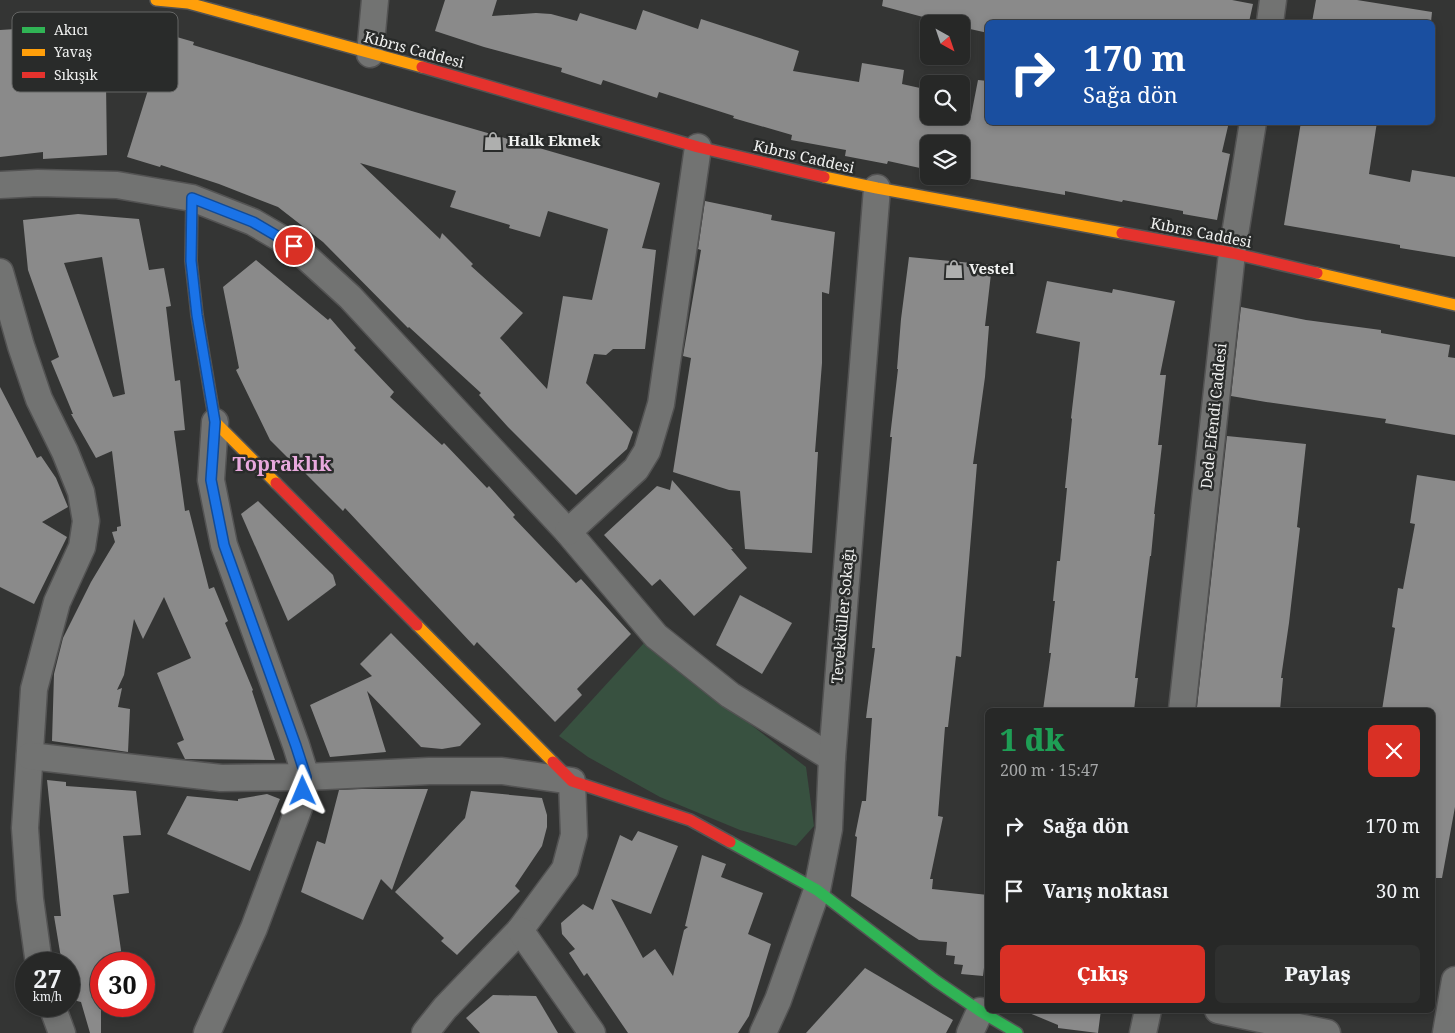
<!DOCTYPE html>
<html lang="tr">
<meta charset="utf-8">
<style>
body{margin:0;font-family:"Noto Serif",serif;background:#2f302f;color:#f1f3f6;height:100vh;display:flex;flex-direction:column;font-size:19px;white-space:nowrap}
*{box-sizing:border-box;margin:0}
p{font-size:16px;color:#a4a6a7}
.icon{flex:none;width:28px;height:28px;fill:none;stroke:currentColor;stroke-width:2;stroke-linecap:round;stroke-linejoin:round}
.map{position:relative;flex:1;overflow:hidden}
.details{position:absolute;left:985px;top:708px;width:450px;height:305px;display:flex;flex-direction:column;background:#272827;border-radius:8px;box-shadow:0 2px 8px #0003,0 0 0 1px #434444}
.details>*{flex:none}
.guide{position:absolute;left:985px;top:20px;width:450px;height:105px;border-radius:8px;box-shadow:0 2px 8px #0003,0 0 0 1px #434444;background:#1a4fa0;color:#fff;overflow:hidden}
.needle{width:32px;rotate:140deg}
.fabs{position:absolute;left:920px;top:15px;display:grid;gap:10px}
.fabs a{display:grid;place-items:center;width:50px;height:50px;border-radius:8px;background:#272827;box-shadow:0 2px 8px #0003,0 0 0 1px #434444;font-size:25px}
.speed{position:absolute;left:15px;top:952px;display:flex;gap:10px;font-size:25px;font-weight:700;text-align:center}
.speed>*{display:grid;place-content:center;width:65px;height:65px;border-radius:50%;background:#272827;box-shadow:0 2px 8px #0003,0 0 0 1px #434444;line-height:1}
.speed small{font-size:12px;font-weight:400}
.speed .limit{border:8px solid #d22;background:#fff;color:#111}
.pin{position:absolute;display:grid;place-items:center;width:42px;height:42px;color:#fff;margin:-21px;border:2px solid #fff;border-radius:50%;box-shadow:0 1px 5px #0007}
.me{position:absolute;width:55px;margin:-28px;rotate:359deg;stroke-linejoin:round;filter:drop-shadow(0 0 4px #0008)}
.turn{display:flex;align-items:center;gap:18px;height:105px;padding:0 15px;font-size:22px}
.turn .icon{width:65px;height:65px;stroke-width:2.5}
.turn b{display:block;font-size:35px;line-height:42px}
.round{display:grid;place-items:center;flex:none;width:52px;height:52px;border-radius:8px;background:#2f302f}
.overview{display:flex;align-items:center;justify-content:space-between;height:85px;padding:0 15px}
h1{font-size:30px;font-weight:800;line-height:38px;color:#1e9e55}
.button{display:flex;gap:10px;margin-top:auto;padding:10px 15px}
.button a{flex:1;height:58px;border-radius:8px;background:#d93025;color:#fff;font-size:20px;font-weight:800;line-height:58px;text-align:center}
.button a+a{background:#2f302f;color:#f1f3f6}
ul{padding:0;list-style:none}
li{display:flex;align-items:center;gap:15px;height:65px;padding:0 15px}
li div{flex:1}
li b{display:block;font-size:19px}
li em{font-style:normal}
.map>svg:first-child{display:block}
.green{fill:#385140}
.building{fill:#8a8a8a;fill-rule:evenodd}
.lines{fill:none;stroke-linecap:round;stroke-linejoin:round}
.street-casing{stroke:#535353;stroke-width:29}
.fast-casing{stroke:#535353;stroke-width:14}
.slow-casing{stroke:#535353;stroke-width:14}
.jam-casing{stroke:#535353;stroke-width:14}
.street{stroke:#727372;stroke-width:26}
.fast{stroke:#30b455;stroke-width:11}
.slow{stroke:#ff9f0a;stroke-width:11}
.jam{stroke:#e5322d;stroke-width:11}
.route-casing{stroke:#114b97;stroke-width:12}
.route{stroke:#1a73e8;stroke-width:9}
.labels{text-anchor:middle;stroke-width:5;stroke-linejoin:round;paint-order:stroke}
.street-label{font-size:15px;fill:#f0f1f0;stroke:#292b2a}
.poi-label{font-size:15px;font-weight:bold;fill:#f0f1f0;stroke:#292b2a;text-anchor:start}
.district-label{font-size:20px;font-weight:bold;fill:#e8a9dd;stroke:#292b2a}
.key{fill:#292b2a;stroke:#656665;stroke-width:1}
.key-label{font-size:14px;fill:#f0f1f0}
</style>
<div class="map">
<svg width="1455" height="1033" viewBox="0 0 1455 1033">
<rect width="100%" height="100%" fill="#343534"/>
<polygon class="green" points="644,643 806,767 814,826 796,846 740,830 660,797 588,757 559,736"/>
<g class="building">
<polygon points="445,0 497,0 492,16 536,13 551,14 577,21 580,13 636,30 643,10 698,29 701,19 799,51 793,71 859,82 862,63 904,70 902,84 929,90 929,116 971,116 978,80 988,81 988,122 1229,122 1222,152 1230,154 1217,220 1183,214 1183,211 1123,200 1122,202 1065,191 1065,195 960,177 961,176 961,144 929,144 929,170 888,161 887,164 845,156 846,150 791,140 792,135 733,118 734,116 659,92 657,98 603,80 601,85 561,72 562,68 484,47 435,31"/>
<polygon points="883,0 1232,0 1253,4 1249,22 988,22 988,33 961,27 961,24 949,24 882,6"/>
<polygon points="1316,0 1357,0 1432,12 1431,22 1312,22"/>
<path d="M31 26H82L163 33 194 42 193 45 415 112 660 183 642 248 656 250 645 349H613L606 355 594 354 586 383 633 432 627 449 576 495 508 427 479 395 481 393 409 327 408 328 323 242 278 207 219 184 161 165 160 167 127 157 148 90 106 84 107 155 43 159V152L0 157V30L32 28ZM360 163 456 191 450 207 510 225 509 228 540 237 548 211 608 229 592 300 563 296 547 389 500 338 523 313 471 266 473 264 442 233 440 239Z"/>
<polygon points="1301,122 1377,122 1369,174 1410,182 1412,170 1455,177 1455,257 1400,248 1400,245 1284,225"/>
<polygon points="705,201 772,215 771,220 835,232 829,294 822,292 822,363 815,452 818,452 812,553 745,549 740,491 729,490 673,472 691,358 683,356 701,250 698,249"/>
<path d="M78 214 139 219 149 270 164 268 171 306 166 307 175 381 180 380 185 430 174 431 185 511 189 510 209 589 214 587 228 621 225 623 253 690 252 691 275 760 185 759 177 743 184 740 157 673 191 658 164 597 143 639 134 619 124 675 117 690 122 688 118 707 130 709 128 752 52 741 54 674 63 638 91 582 115 542 112 532 117 531V527L121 526 112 451 96 458 71 414H73L51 361 59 357 28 270 23 220ZM102 257 125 394 113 397 64 263Z"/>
<polygon points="909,257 992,265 985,326 989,326 985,377 973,464 977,464 961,657 956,656 948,727 945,727 938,816 943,817 930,879 933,879 932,889 988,895 988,935 983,976 961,974 963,965 954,964 955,956 946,955 947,942 919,940 851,896 857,837 855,836 862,801 866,801 872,718 866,718 875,648 872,648 892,437 890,437 898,369 897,369 901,319"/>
<polygon points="256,260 328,320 330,318 356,348 354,350 394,392 390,397 442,445 444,443 487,488 489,486 515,515 513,517 576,583 581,579 631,634 577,689 582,695 555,722 477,642 474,646 345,508 343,511 296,464 295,465 270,440 236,370 239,368 223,287"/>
<polygon points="1047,281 1112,293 1113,289 1175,301 1160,375 1166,375 1158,445 1162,445 1154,514 1155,514 1151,556 1150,556 1135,678 1138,678 1134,710 1043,710 1051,653 1049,653 1055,601 1053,601 1057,561 1060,561 1067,488 1065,488 1072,419 1071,418 1080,342 1036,333"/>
<polygon points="1241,307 1306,320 1381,330 1381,333 1450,345 1448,357 1455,358 1455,435 1385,423 1386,419 1266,402 1231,396"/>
<polygon points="0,387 37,458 41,456 56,478 68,507 42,522 67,537 34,604 0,587"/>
<polygon points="1227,436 1306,444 1297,527 1300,528 1289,623 1281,678 1283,678 1280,710 1232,710 1197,707"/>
<polygon points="1417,475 1455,481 1455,807 1442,878 1432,878 1432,710 1382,710 1395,628 1392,627 1398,588 1403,589 1415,524 1410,523"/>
<polygon points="672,480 733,549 731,549 747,568 694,616 660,579 652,586 604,535 657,486 670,490"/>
<polygon points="258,501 333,575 336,585 288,621 241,514"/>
<polygon points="740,595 792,623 762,674 716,645"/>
<polygon points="391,633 481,724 460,746 442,749 421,747 367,691 386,752 330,757 310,705 372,676 360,664"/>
<polygon points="47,780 66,782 66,786 136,791 141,835 123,836 129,893 113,895 123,964 101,964 101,1033 90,1033 81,1002 69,999 69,964 62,964 54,916 61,916"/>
<polygon points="362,789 428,789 392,890 381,879 363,920 301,892 317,841 325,844 339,790"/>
<polygon points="471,791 542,798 547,815 547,827 542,846 515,886 520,891 457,955 441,941 444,938 395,892 465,818"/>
<polygon points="267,794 280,799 250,871 167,834 187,796 238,801 238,799"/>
<polygon points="638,831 678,846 651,914 611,899 643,958 655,949 673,976 684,930 688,927 685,926 702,855 726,864 721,877 763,893 748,934 771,944 749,1016 738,1033 628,1033 587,973 584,976 569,953 575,949 562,934 561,923 583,904 593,910 620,835 632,841"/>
<polygon points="865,968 953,1020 946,1033 806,1033"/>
<polygon points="493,995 536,996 558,1033 480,1033 466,1018"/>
<polygon points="1022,1010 1101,1010 1098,1033 1058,1028 1058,1025"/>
</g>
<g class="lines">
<g class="street-casing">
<g id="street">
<polyline points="1270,22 1273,0"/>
<polyline points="370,54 375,0"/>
<polyline points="0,185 38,183 117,185 192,198 253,222 294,246 350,297 568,532 656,636 730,695 832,758"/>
<polyline points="0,272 21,346 39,399 65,452 81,492 86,521 82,547 57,602 34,689 25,828 30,899 39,964"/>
<polyline points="568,532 636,469 647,451 661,404 698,147"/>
<polyline points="1182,710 1232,253 1253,122"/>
<polyline points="30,756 221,778 306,777 429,771 502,771 572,781 574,835 565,869 520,930 445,1008 425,1033"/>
<polyline points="520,930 592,1033"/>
<polyline points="52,1006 62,1033"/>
<polyline points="1218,1010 1327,1033"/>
<polyline points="207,1033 254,928 300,805 306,777 296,745 224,545 211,480 215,422"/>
<polyline points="763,1033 778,1000 817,890 829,829 832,758 877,188"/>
<polyline points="970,1033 980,1011"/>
<polyline points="1143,1033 1148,1010"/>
<polyline points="1446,1033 1455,980"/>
</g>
</g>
<g class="fast-casing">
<polyline id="fast" points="730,842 817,890 936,981 980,1011 1017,1033"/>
</g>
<g class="slow-casing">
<g id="slow">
<polyline points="156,0 188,3 422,67"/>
<polyline points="824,177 877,188 1122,233"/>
<polyline points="192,198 191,261 197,315 215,422 276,483"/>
<polyline points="1317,273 1455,305"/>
<polyline points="417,625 553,762"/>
</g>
</g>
<g class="jam-casing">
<g id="jam">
<polyline points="422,67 698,147 824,177"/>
<polyline points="1122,233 1232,253 1317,273"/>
<polyline points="276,483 417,625"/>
<polyline points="553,762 572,781 690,820 730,842"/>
</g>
</g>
<use href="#street" class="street"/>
<use href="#fast" class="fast"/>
<use href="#slow" class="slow"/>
<use href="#jam" class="jam"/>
</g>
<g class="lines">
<g class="route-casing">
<polyline id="route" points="294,246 253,222 192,198 191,261 197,315 215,422 211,480 224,545 296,746 306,777 303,791"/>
</g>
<use href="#route" class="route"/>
</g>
<defs>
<g id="shop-bare" transform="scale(1.5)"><path d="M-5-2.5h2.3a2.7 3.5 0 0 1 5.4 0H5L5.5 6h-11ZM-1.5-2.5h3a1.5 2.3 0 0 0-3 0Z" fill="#aeafae" stroke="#292b2a" stroke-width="2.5" paint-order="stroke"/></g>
</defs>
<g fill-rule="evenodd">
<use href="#shop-bare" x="493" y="141"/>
<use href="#shop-bare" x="954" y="269"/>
</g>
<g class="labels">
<g class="street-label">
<text transform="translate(414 50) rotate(15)" y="5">Kıbrıs Caddesi</text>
<text transform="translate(804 157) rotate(13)" y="5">Kıbrıs Caddesi</text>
<text transform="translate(1201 233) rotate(11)" y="5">Kıbrıs Caddesi</text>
<text transform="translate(1214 416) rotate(-84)" y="5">Dede Efendi Caddesi</text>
<text transform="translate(843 616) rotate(-85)" y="5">Tevekküller Sokağı</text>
</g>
<g class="poi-label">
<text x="508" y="146">Halk Ekmek</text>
<text x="969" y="274">Vestel</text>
</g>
<g class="district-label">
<text x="282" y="471">Topraklık</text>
</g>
</g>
<rect x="12" y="12" width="166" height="80" rx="8" class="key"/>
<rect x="22" y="27" width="23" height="6" fill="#30b455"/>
<rect x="22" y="49" width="23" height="7" fill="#ff9f0a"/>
<rect x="22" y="72" width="23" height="6" fill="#e5322d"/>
<g class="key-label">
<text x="54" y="35">Akıcı</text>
<text x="54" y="57">Yavaş</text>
<text x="54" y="80">Sıkışık</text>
</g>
</svg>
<div class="fabs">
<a><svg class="needle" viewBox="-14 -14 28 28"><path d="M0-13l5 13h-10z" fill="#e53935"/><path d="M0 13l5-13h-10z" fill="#a4a6a7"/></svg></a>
<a><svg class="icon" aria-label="search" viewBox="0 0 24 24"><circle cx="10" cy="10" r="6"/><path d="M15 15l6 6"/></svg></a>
<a><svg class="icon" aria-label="layers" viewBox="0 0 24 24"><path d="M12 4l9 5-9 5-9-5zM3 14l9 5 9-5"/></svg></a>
</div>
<div class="speed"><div>27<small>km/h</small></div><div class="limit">30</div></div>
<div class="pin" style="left:294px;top:246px;background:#d93025"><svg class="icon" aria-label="arrive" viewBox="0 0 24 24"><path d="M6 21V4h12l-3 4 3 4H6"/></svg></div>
<svg class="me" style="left:303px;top:791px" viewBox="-20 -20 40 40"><path d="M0-17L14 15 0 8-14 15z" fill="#1a73e8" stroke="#fff" stroke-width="4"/></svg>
<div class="guide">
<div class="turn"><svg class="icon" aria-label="right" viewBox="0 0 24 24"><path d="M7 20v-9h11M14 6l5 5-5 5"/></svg><div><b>170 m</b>Sağa dön</div></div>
</div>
<section class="details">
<div class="overview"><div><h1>1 dk</h1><p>200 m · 15:47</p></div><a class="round" style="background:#d93025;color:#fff"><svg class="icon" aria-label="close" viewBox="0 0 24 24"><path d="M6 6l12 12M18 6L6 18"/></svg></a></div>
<ul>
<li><svg class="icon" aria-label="right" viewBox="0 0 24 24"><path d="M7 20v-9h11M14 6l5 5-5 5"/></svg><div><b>Sağa dön</b></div><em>170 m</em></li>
<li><svg class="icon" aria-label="arrive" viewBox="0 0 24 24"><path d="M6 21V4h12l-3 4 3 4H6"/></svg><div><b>Varış noktası</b></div><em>30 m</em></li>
</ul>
<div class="button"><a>Çıkış</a><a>Paylaş</a></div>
</section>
</div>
